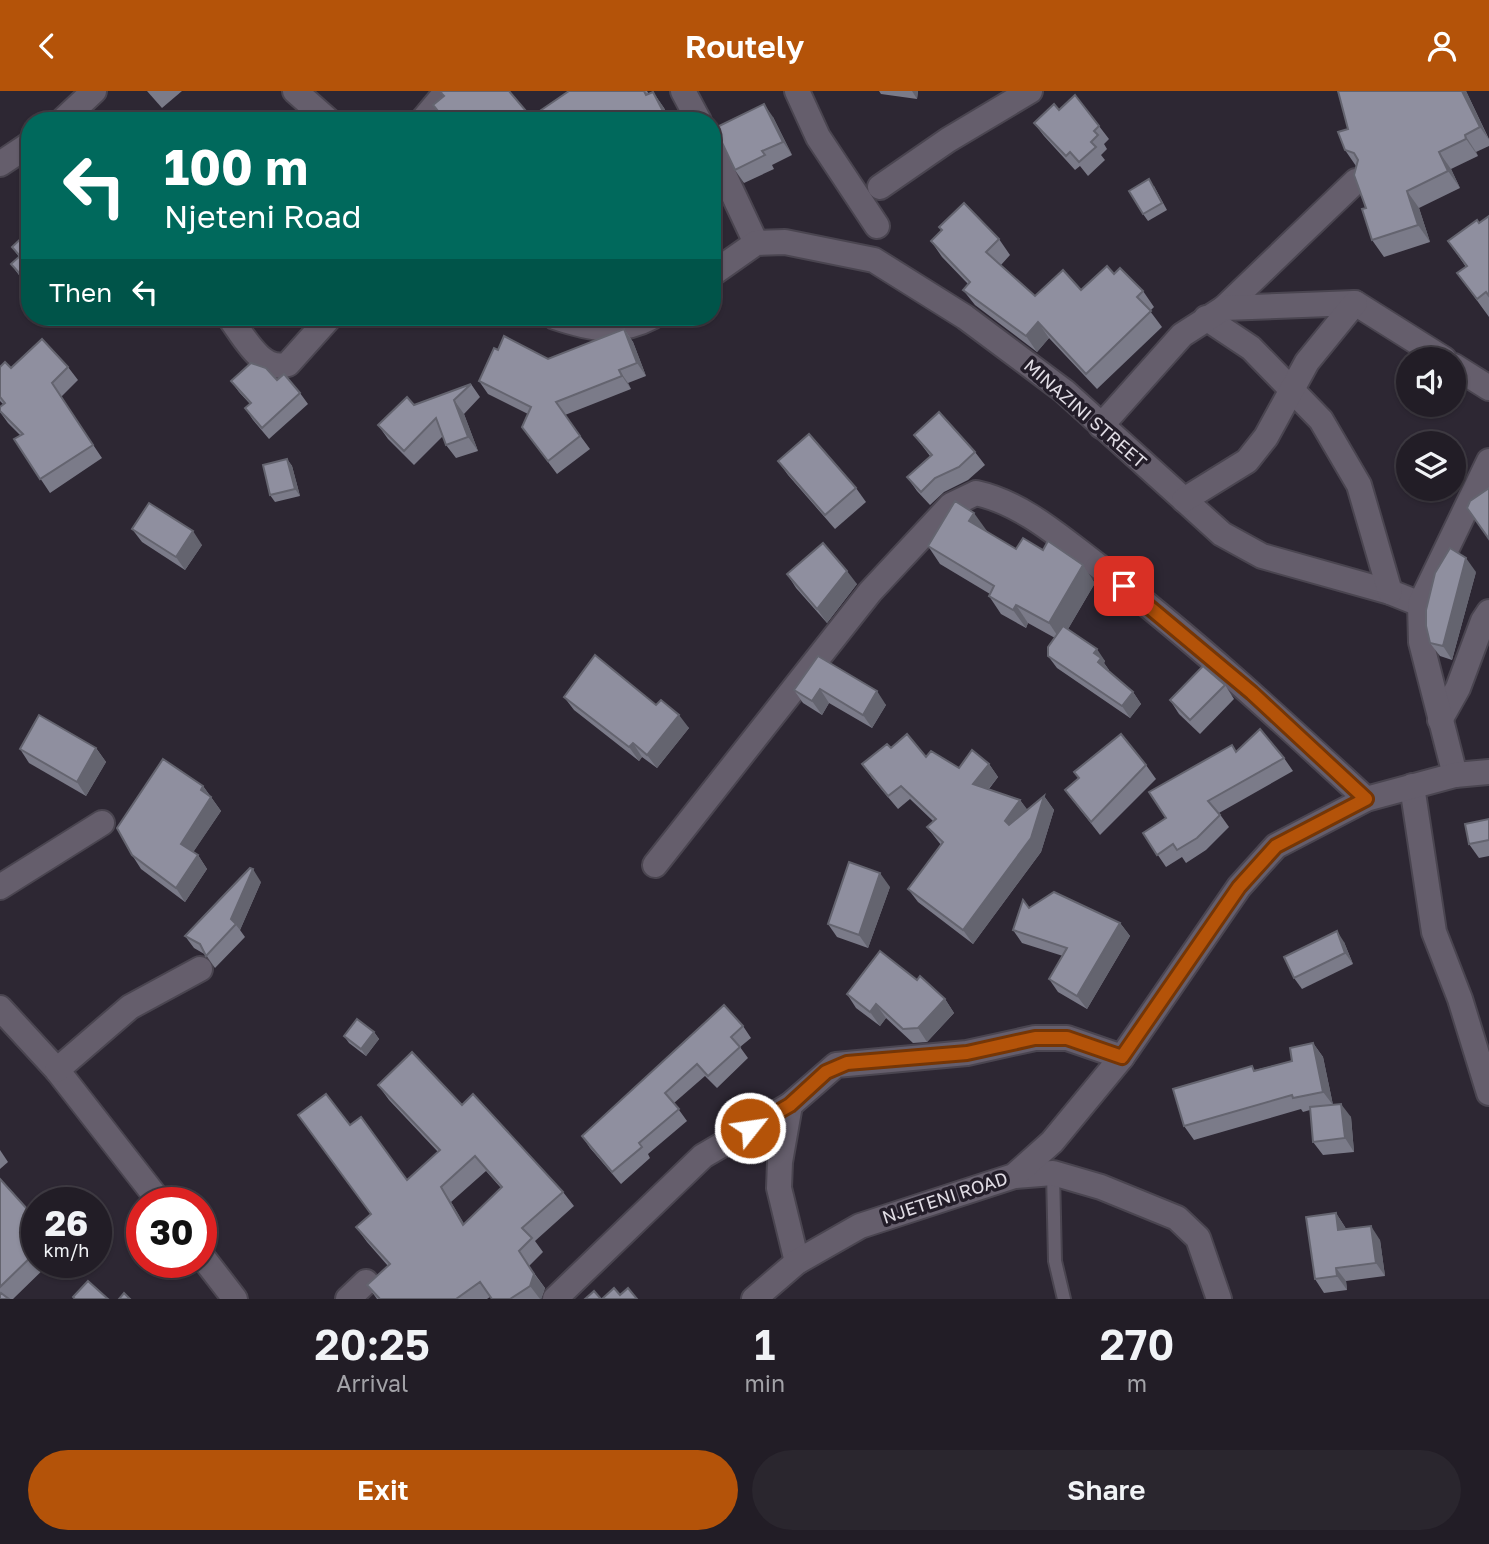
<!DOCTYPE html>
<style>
body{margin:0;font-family:"Golos Text",sans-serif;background:#2a262e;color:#f1f3f6;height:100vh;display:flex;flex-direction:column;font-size:26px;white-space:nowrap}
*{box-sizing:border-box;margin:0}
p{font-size:23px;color:#a2a2a7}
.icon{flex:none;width:38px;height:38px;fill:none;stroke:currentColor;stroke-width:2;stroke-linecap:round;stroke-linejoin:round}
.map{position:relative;height:1208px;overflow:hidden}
.sheet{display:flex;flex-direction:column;background:#221d26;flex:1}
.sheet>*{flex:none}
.hud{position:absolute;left:21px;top:21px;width:700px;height:214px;border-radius:28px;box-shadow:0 2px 5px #0004,0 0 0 2px #3f3b43;background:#00695c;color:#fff;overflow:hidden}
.buttons{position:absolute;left:1396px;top:256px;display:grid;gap:14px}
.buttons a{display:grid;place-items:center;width:70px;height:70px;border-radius:50%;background:#221d26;box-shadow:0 2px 5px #0004,0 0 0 2px #3f3b43;font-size:35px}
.speed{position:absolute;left:21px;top:1096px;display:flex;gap:14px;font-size:35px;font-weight:700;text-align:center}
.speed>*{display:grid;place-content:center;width:91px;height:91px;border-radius:50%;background:#221d26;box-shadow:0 2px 5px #0004,0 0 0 2px #3f3b43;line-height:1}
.speed small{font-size:18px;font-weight:400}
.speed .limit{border:10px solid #d22;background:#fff;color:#111}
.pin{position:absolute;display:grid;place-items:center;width:60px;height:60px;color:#fff;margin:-30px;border-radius:14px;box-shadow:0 4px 10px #0006}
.me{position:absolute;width:77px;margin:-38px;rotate:60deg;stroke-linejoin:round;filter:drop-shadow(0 0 5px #0008)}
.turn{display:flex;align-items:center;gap:24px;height:147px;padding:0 28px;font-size:32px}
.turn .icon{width:91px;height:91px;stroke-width:2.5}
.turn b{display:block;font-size:49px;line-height:60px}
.then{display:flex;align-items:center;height:66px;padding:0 28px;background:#0003;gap:14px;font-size:26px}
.eta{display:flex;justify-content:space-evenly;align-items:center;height:119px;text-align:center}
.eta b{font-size:42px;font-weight:600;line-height:49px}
.button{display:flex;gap:14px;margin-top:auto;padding:14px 28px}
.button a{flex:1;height:80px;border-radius:42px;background:#b45309;color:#fff;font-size:28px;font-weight:600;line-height:80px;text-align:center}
.button a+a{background:#2a262e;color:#f1f3f6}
header{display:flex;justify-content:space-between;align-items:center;height:91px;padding:0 28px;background:#b45309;color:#fff;font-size:32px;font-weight:600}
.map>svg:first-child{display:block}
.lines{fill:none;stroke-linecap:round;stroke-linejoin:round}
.service-casing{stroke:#4a4550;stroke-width:16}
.minor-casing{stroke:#4a4550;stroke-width:28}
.service{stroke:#655e6c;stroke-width:12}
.minor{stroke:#655e6c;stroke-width:24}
.wall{fill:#7b7b89;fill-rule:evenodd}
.shaded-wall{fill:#64646f}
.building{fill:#8f8f9f;stroke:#64646f;stroke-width:2;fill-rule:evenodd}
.route-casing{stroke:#753606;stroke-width:18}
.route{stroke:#b45309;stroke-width:12}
.labels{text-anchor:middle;stroke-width:7;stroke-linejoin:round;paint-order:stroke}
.street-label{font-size:18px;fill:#e1dde5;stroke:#231d29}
</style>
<header><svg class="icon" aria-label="back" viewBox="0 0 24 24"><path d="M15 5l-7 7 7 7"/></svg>Routely<svg class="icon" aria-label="person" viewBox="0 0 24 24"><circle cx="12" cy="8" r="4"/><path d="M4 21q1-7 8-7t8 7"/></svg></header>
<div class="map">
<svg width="1489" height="1208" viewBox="0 0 1489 1208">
<rect width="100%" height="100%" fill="#2d2733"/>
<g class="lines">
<g class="service-casing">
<polyline id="service" points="1053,1082 1055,1170 1064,1208"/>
</g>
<g class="minor-casing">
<g id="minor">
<polyline points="295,0 329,30"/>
<polyline points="683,0 699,30"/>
<polyline points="797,0 818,46 877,135"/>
<polyline points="62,30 94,0"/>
<polyline points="422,30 447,0"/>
<polyline points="712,58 756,152"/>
<polyline points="0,73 30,53"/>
<polyline points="880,96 948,49 1030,0"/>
<polyline points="712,183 756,152 785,151 874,169 965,226 1064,300 1222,443 1262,465 1390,501 1420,513"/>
<polyline points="1224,217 1356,90"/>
<path d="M229 226C243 244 262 283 288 273L330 226"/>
<path d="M555 226C591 238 618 244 652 226"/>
<polyline points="1206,227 1251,257 1321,329 1359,394 1390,501"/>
<polyline points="1454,275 1489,297"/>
<polyline points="1101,335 1182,244 1224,217 1355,212 1444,268"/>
<polyline points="1184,409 1247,370 1266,346 1307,271 1355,212"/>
<polyline points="1440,629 1458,597 1483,530 1489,521"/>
<polyline points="1455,684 1421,551 1420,513 1489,370"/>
<polyline points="1412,695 1434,841 1460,908 1489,1002"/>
<path d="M655 774 870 501 951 414 976 402C1022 412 1060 446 1097 474 1192 547 1279 627 1366 708"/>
<polyline points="0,796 102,732"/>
<polyline points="0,917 57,979 160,1111"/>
<polyline points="57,979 130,916 200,878"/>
<polyline points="790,1014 780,1071 779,1097 797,1171"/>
<polyline points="1014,1085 1053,1082 1101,1096 1177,1127 1198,1147 1219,1208"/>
<polyline points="201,1164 235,1208"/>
<polyline points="348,1208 366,1191"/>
<polyline points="555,1208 703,1065 790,1014 836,974 967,962 1035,947 1067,947 1122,966"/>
<polyline points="754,1208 797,1171 860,1135 1014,1085 1052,1051 1122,966 1239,796 1276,755 1366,708 1455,684 1489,681"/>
</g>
</g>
<use href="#service" class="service"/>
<use href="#minor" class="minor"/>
</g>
<g class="wall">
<polygon points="147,0 182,0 162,17"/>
<polygon points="567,0 647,0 649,3 653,1 664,17 671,30 444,30 433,14 531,26 568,2"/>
<polygon points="879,0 918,0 917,8 881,3"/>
<polygon points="1338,0 1466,0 1489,48 1489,55 1476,61 1478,65 1451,78 1460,97 1419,117 1430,151 1384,166 1372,149 1356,75 1345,59 1348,38"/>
<polygon points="1059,19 1099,35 1109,48 1104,53 1107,58 1101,64 1105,69 1088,85 1080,75 1075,79 1044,45 1034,32"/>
<polygon points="773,26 792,64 772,74 774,78 744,92 735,79"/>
<polygon points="1154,95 1167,119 1148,130 1143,123"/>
<polygon points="1489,126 1489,226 1457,182 1466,176 1448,150"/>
<polygon points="30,139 30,197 21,187 11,173 19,166 12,156"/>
<polygon points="999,148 1010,164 1001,174 1035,205 1081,199 1114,183 1143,200 1154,216 1150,220 1162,236 1097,298 1049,247 1037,261 975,214 963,199 968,193 942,166 931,150"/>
<polygon points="624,238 633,251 646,285 628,292 631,298 565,324 590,358 557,383 522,336 528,323 488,303 479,290 498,259 548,268"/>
<polygon points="0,276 11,277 68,276 78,289 61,306 102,367 50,402 14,348 20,344 8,332 0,321 0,316 3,313 0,310"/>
<polygon points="277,289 300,302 308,313 269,348 253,329 245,317 250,313 239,301 231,290"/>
<polygon points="471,293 480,306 464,323 478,360 456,367 446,354 443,345 414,374 388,348 378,334 414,314"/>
<polygon points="914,344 975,361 985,374 968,389 944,401 930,414 917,400 907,386 930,365"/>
<polygon points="287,368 292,375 300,405 275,411 270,404"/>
<polygon points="778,370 856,397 866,411 835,438 788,384"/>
<polygon points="132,438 202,454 185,479 142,451"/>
<polygon points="987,440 986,441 1016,458 1095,492 1068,538 1105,570 1104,572 1109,579 1108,580 1133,601 1141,613 1130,627 1057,577 1048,565 1055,547 1028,532 1026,537 1001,523 989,505 990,503 940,473 928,455"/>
<polygon points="1476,481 1452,569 1440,565 1430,552"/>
<polygon points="787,483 857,493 827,532 796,497"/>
<polygon points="818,565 886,614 872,637 829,612 822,624 803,612 794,599"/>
<polygon points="1225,594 1234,608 1200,643 1179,623 1170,609"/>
<polygon points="564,606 656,614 689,637 657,677 642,666 639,670 574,619"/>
<polygon points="96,657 106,671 86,705 29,672 20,658"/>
<polygon points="891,657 926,666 959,677 989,673 998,686 989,698 1020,709 1027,719 1044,705 1054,719 1041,761 973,853 918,811 908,798 941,754 927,736 933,730 910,708 898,718 872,687 862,673"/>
<polygon points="1236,660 1284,667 1293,680 1219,722 1229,736 1206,759 1186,772 1182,766 1166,776 1143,742 1166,727"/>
<polygon points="1146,674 1156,688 1100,744 1065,699"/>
<polygon points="203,695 221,720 193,761 198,764 207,778 185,811 141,778 132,764"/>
<polygon points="1489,728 1489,765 1479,767 1469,753"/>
<polygon points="261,791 240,839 245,846 215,877 206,864 194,857 185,845"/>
<polygon points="890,796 868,857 837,846 828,833"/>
<polygon points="1120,832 1130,845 1087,918 1058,901 1049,888 1063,865 1022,852 1013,839"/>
<polygon points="1344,851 1353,873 1302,898 1294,887"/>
<polygon points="917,889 945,908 954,922 927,951 913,952 886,927 880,935 856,917 847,903"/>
<polygon points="743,935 751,947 740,956 748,967 717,997 705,985 674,1012 687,1030 648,1063 650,1067 621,1093 590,1057 582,1045"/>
<polygon points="374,941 379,948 366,965 349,952 344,945"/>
<polygon points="1313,952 1323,966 1333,1014 1351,1026 1354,1061 1323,1064 1313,1051 1310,1019 1303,1021 1301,1018 1194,1049 1184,1035 1255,979 1292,970"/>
<path d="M378 994 462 1014 563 1101 574 1115 535 1150 543 1161 529 1175 545 1197 541 1208H492L490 1206 487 1208H377L367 1194 388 1175 367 1151 356 1136 371 1123 350 1034 407 1089 438 1061 389 1009ZM486 1080 501 1097 464 1133 451 1111Z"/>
<polygon points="0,1059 8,1071 0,1078"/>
<polygon points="0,1088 37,1129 37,1171 51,1171 13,1208 0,1208"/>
<polygon points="1336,1122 1345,1136 1346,1138 1380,1149 1385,1185 1346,1190 1347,1199 1324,1202 1315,1188"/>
</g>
<g class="shaded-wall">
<polygon points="912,0 918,0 917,8"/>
<polygon points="1462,0 1466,0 1489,49 1480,36"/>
<polygon points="653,1 664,17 671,30 668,30 667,28"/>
<polygon points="764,13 773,26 792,64 783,51"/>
<polygon points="1465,44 1476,61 1478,65 1466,48"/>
<polygon points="1439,61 1451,78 1460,97 1448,80"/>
<polygon points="1407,100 1419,117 1430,151 1418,134"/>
<polygon points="1038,231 1049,247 1037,261 1026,245"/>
<polygon points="624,238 633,251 646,285 637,272"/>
<polygon points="619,279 628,292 631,298 622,285"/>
<polygon points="454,309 464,323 478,360 468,346"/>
<polygon points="287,368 292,375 300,405 295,398"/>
<polygon points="974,422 987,440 982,448 969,430"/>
<polygon points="193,440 202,454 185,479 176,466"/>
<polygon points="1466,467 1476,481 1452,569 1443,555"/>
<polygon points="1083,474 1095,492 1061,550 1049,532"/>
<polygon points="847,480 857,493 827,532 817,518"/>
<polygon points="1016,514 1028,532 1026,537 1013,519"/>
<polygon points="1097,558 1105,570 1104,572 1109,579 1106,583 1098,571 1094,562"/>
<polygon points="820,598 829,612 822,624 812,610"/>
<polygon points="877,600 886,614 872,637 863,624"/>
<polygon points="1133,601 1141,613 1130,627 1122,615"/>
<polygon points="679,624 689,637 657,677 647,664"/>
<polygon points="633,652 642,666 639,670 629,656"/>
<polygon points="96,657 106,671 86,705 77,691"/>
<polygon points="989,673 998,686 982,706 973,693"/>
<polygon points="203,695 221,720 190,766 181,753"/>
<polygon points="1044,705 1054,719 1041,761 973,853 963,839"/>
<polygon points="1020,709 1030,722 1014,743 1005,730"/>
<polygon points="198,764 207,778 185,811 176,797"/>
<polygon points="253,778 261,791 240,839 231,828"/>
<polygon points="880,782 890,796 868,857 859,844"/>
<polygon points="1120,832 1130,845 1087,918 1077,905"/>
<polygon points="1337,840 1344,851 1353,873 1345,862"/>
<polygon points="945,908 954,922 927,951 918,937"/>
<polygon points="876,913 886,927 880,935 870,921"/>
<polygon points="374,941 379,948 366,965 361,958"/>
<polygon points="1313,952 1323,966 1333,1014 1323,1001"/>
<polygon points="1341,1013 1351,1026 1354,1061 1345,1047"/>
<polygon points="441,1096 451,1111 474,1149 463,1134"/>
<polygon points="1336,1122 1345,1136 1348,1153 1338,1139"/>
<polygon points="1371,1135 1380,1149 1385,1185 1376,1172"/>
<polygon points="1336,1177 1346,1190 1347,1199 1337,1185"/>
<polygon points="534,1183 545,1197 541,1208 540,1208 530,1195"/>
</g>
<g class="building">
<polygon points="442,0 509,0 531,26 569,0 644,0 646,4 653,1 667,28 663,30 459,30 455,25 450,30 446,30 433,14 444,5 441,2"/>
<polygon points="1338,0 1462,0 1480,36 1465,44 1466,48 1439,61 1448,80 1407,100 1418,134 1372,149 1362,118 1366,117 1354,84 1358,69 1354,62 1345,59 1338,41 1348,38"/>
<polygon points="1075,4 1099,35 1094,40 1098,44 1091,51 1096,56 1079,71 1070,61 1066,65 1034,32 1054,13 1059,19"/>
<polygon points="764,13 783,51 762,60 765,64 735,79 715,37"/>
<polygon points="1149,88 1162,112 1143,123 1129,100"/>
<polygon points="964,112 999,148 986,161 1035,205 1063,179 1081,199 1107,175 1114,183 1120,177 1143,200 1137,206 1151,220 1086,283 1038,231 1026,245 963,199 970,191 931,150 942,139 939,136"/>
<polygon points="1489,125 1489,205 1486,201 1477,208 1457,182 1467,175 1448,150 1477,129 1479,132"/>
<polygon points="30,139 30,194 11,173 20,165 12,156"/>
<polygon points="624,238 637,272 619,279 622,285 556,311 580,345 548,370 522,336 531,316 479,290 494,257 498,259 504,245 548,268"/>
<polygon points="42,248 68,276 52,292 93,354 40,388 14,348 23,343 0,320 0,316 5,312 0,306 0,276 5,271 11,277"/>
<polygon points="251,272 266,277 277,289 284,283 300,302 262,337 245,317 251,312 231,290"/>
<polygon points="471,293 454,309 468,346 446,354 436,327 404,360 378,334 407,306 414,314"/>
<polygon points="939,321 975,361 959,376 935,387 921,401 907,386 932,364 914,344"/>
<polygon points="809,343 856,397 825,424 778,370"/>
<polygon points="287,368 295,398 270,404 263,374"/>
<polygon points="1489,397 1489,448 1467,417 1470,410"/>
<polygon points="955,410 974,422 969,430 1016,458 1023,447 1043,459 1048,450 1083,474 1049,532 1016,514 1013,519 989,505 994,495 928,455"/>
<polygon points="149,412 193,440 176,466 132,438"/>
<polygon points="823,452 847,480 817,518 787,483"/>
<polygon points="1450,457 1466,467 1443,555 1430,552 1426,535 1426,519 1435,482"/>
<polygon points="1063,535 1097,558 1094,562 1101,567 1098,571 1133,601 1122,615 1048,565 1048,556"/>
<polygon points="595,564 656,614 661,609 679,624 647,664 633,652 629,656 564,606"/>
<polygon points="818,565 877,600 863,624 820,598 812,610 794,599"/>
<polygon points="1203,575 1225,594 1190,629 1170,609"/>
<polygon points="39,624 96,657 77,691 20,658"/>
<polygon points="1260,638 1284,667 1208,710 1220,724 1197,747 1177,759 1173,753 1157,764 1143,742 1166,727 1149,701 1232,654 1236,661"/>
<polygon points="907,643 926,666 931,660 959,677 972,659 989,673 973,693 1020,709 1005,730 1009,734 1044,705 1031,747 963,839 908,798 943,751 927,736 936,728 901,695 888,705 862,673 887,653 891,657"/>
<polygon points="1121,643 1146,674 1091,731 1065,699 1079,687 1074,681"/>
<polygon points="163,668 203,695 201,699 211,706 181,753 198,764 176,797 132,764 117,737"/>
<polygon points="1489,728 1489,749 1469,753 1465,733"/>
<polygon points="849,771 880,782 859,844 828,833"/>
<polygon points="250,777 253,778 231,828 236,833 206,865 200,853 185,845"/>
<polygon points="1054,801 1120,832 1077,905 1049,888 1067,857 1013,839 1023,809 1029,817"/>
<polygon points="1337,840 1345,862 1294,887 1284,866"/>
<polygon points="880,860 917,889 920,885 945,908 918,937 903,938 876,913 870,921 847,903"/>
<polygon points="724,914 743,935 731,946 740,956 708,985 697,973 665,1002 679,1018 639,1052 642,1056 612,1081 582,1045"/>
<polygon points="357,928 374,941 361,958 344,945"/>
<polygon points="1313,952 1323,1001 1293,1007 1292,1004 1184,1035 1173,998 1252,975 1254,980 1292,970 1290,957"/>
<path d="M412 961 462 1014 473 1003 563 1101 522 1137 532 1147 519 1160 534 1183 530 1195 510 1208H492L480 1191 456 1208H380L367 1194 390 1173 356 1136 371 1123 298 1024 326 1003 350 1034 361 1026 407 1089 440 1059 378 994ZM475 1065 502 1096 463 1134 441 1096Z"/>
<polygon points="1341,1013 1345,1047 1313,1051 1310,1016"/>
<polygon points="0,1088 37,1129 37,1160 0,1196"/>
<polygon points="1336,1122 1338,1139 1371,1135 1376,1172 1336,1177 1337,1185 1315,1188 1306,1126"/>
<polygon points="88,1190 108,1208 75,1208 73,1206"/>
<polygon points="614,1197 620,1204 628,1197 637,1208 602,1208"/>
<polygon points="594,1200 601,1208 585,1208"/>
<polygon points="1,1202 9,1208 0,1208 0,1204"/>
<polygon points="124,1202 130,1208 119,1208"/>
</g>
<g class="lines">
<g class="route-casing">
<polyline id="route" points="750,1037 790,1014 826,981 847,972 967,962 1035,947 1067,947 1122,966 1239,796 1276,755 1366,708 1252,602 1124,495"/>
</g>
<use href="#route" class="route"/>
</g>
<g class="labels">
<g class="street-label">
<text transform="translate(1085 323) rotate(41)" y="6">MINAZINI STREET</text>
<text transform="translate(945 1107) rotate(-18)" y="6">NJETENI ROAD</text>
</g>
</g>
</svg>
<div class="buttons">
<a><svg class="icon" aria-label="sound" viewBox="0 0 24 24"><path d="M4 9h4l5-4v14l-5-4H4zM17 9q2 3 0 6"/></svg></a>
<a><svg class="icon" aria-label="layers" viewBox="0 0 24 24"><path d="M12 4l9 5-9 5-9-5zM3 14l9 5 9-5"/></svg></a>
</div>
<div class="speed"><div>26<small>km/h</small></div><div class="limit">30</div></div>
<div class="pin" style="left:1124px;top:495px;background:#d93025"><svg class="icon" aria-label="arrive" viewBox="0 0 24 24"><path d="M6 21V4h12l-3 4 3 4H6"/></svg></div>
<svg class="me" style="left:750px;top:1037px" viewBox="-20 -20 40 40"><circle r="17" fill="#b45309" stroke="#fff" stroke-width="3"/><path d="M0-11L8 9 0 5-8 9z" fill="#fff"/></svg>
<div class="hud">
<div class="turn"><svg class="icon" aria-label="left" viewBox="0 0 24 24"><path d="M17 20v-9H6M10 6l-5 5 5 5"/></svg><div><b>100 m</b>Njeteni Road</div></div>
<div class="then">Then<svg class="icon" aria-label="left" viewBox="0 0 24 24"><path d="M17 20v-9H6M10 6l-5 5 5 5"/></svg></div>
</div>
</div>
<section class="sheet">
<div class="eta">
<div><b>20:25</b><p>Arrival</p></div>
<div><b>1</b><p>min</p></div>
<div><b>270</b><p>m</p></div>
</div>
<div class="button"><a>Exit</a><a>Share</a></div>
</section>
